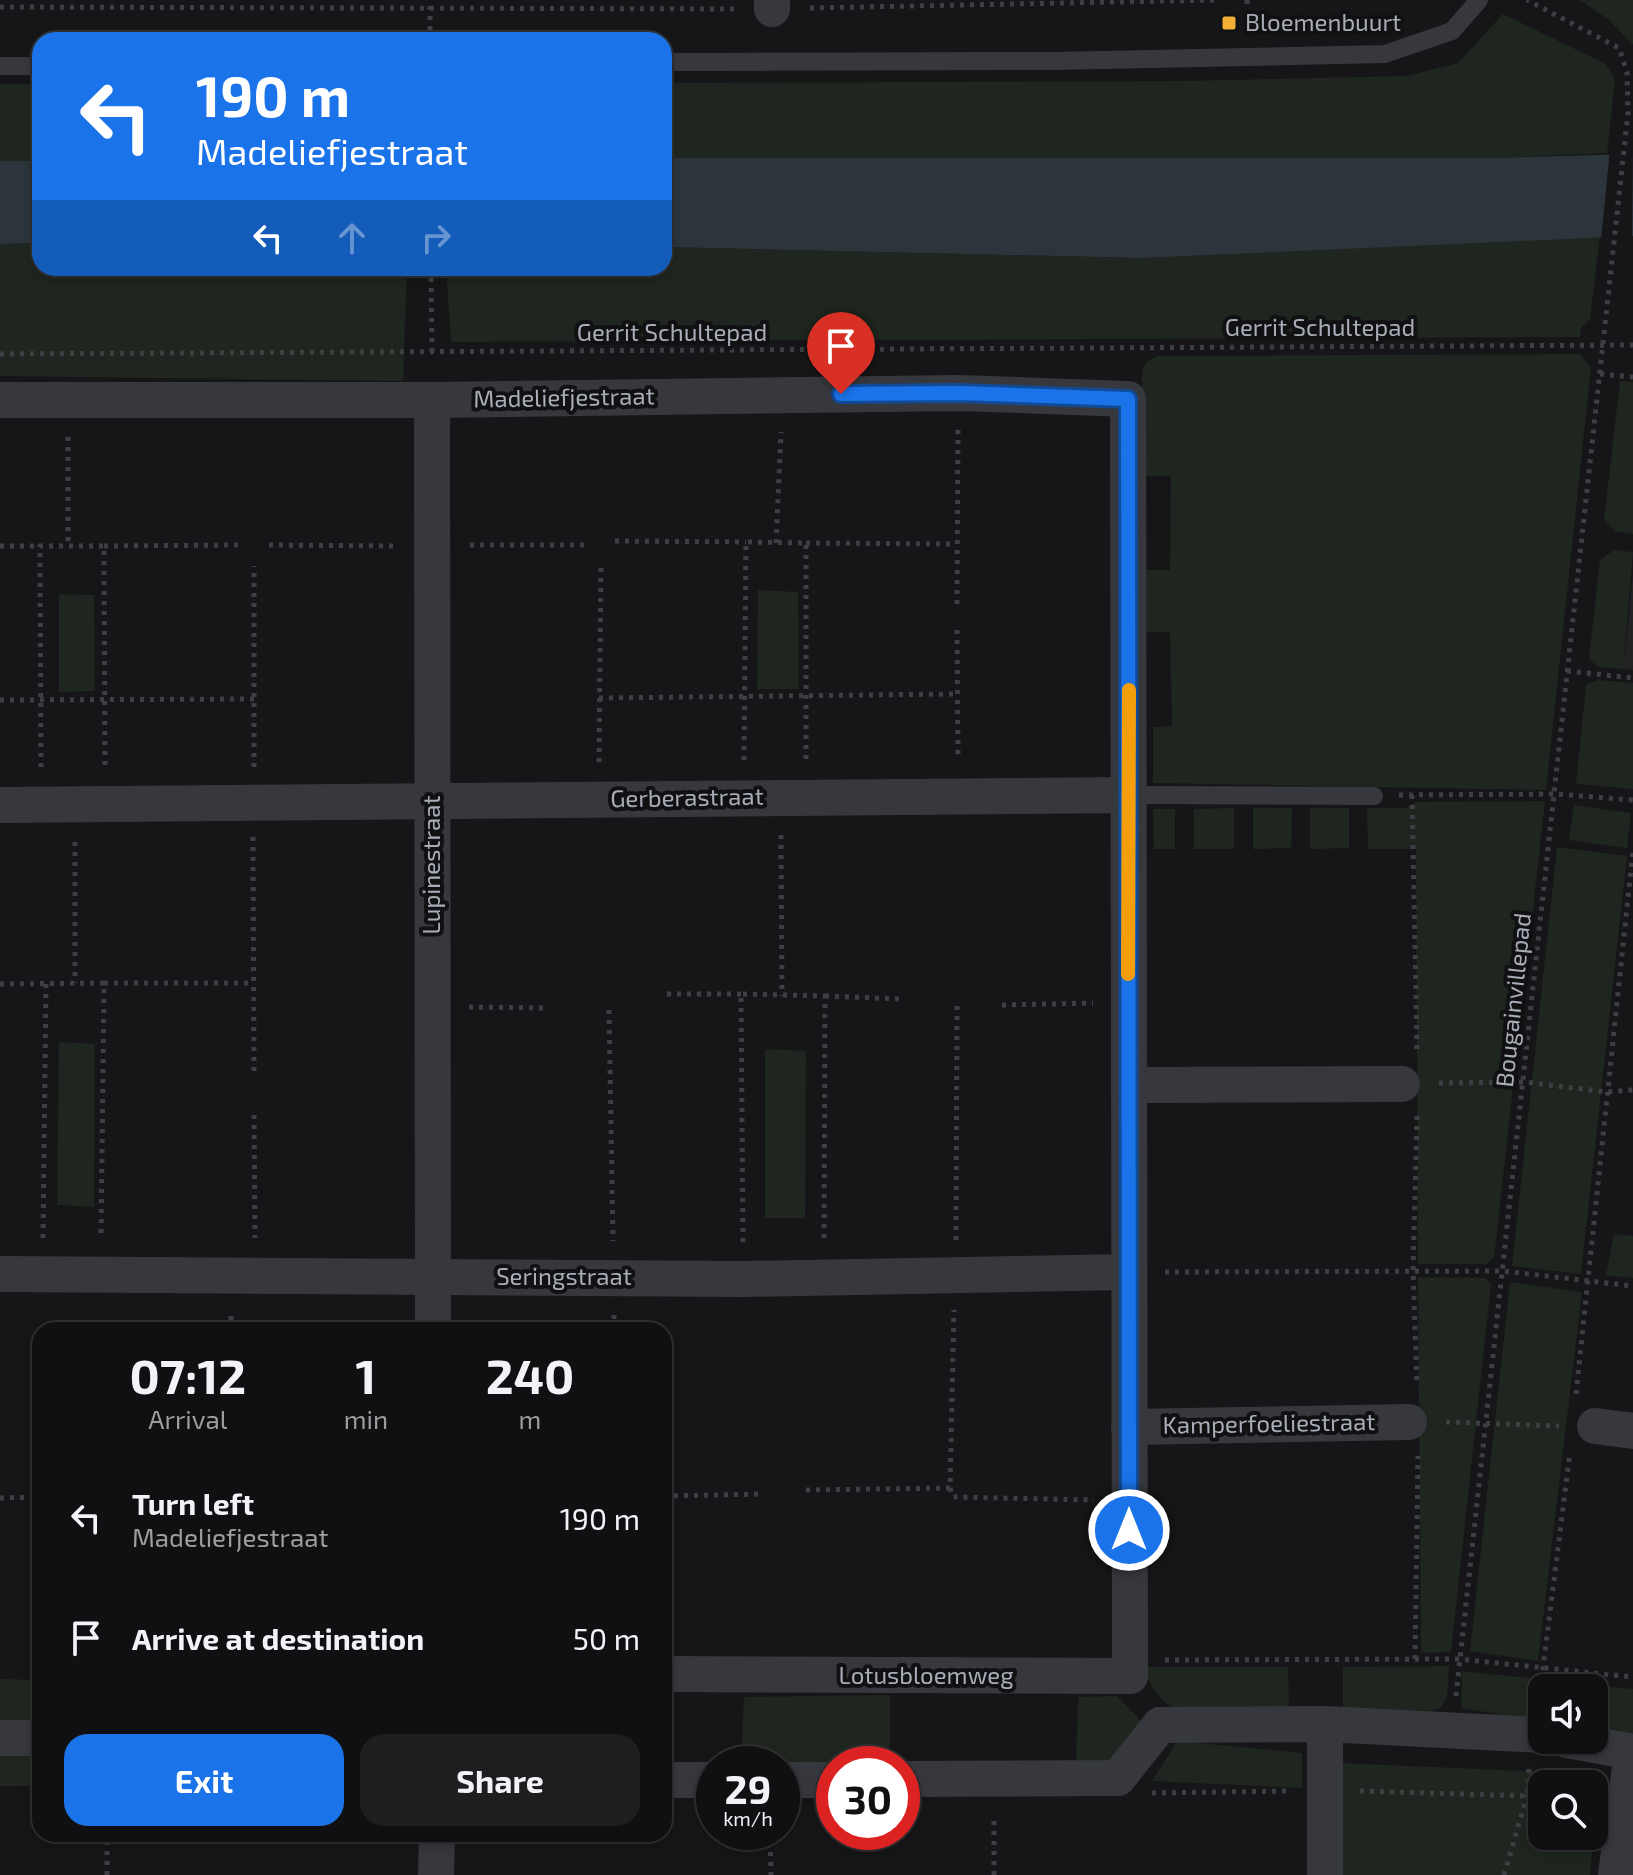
<!DOCTYPE html>
<style>
body{margin:0;font-family:"Exo 2",sans-serif;background:#1e1e20;color:#f1f3f6;height:100vh;display:flex;flex-direction:column;font-size:30px;white-space:nowrap}
*{box-sizing:border-box;margin:0}
p{font-size:26px;color:#9c9d9f}
.icon{flex:none;width:44px;height:44px;fill:none;stroke:currentColor;stroke-width:2;stroke-linecap:round;stroke-linejoin:round}
.map{position:relative;flex:1;overflow:hidden}
.sheet{position:absolute;left:32px;top:1322px;width:640px;height:520px;display:flex;flex-direction:column;background:#101012;border-radius:24px;box-shadow:0 4px 12px #0003,0 0 0 2px #303032}
.sheet>*{flex:none}
.hud{position:absolute;left:32px;top:32px;width:640px;height:244px;border-radius:24px;box-shadow:0 4px 12px #0003,0 0 0 2px #303032;background:#1a73e8;color:#fff;overflow:hidden}
.controls{position:absolute;left:1528px;top:1674px;display:grid;gap:16px}
.controls a{display:grid;place-items:center;width:80px;height:80px;border-radius:16px;background:#101012;box-shadow:0 4px 12px #0003,0 0 0 2px #303032;font-size:40px}
.speed{position:absolute;left:696px;top:1746px;display:flex;gap:16px;font-size:40px;font-weight:700;text-align:center}
.speed>*{display:grid;place-content:center;width:104px;height:104px;border-radius:50%;background:#101012;box-shadow:0 4px 12px #0003,0 0 0 2px #303032;line-height:1}
.speed small{font-size:20px;font-weight:400}
.speed .limit{border:12px solid #d22;background:#fff;color:#111}
.pin{position:absolute;display:grid;place-items:center;width:68px;height:68px;color:#fff;margin:-82px -34px;border-radius:50% 50% 50% 0;rotate:-45deg;box-shadow:0 0 8px #0007}
.pin .icon{rotate:45deg}
.me{position:absolute;width:88px;margin:-44px;rotate:0deg;stroke-linejoin:round;filter:drop-shadow(0 0 6px #0008)}
.turn{display:flex;align-items:center;gap:28px;height:168px;padding:0 32px;font-size:36px}
.turn .icon{width:104px;height:104px;stroke-width:2.5}
.turn b{display:block;font-size:56px;line-height:68px}
.lanes{display:flex;align-items:center;height:76px;padding:0 32px;background:#0003;justify-content:center;gap:40px;direction:ltr}
.lanes .off{opacity:.35}
.eta{display:flex;justify-content:space-evenly;align-items:center;height:136px;text-align:center}
.eta b{font-size:48px;font-weight:700;line-height:56px}
.button{display:flex;gap:16px;margin-top:auto;padding:16px 32px}
.button a{flex:1;height:92px;border-radius:24px;background:#1a73e8;color:#fff;font-size:32px;font-weight:700;line-height:92px;text-align:center}
.button a+a{background:#1e1e20;color:#f1f3f6}
ul{padding:0;list-style:none}
li{display:flex;align-items:center;gap:24px;height:120px;padding:0 32px}
li div{flex:1}
li b{display:block;font-size:30px}
li em{font-style:normal}
.map>svg:first-child{display:block}
.built{fill:#222225}
.green{fill:#1e261f}
.water{fill:#2c353c}
.pier{fill:#161618}
.lines{fill:none;stroke-linecap:round;stroke-linejoin:round}
.path{stroke:#3d3f44;stroke-width:5;stroke-dasharray:4 6;stroke-linecap:butt}
.service{stroke:#37383d;stroke-width:18}
.minor{stroke:#37383d;stroke-width:36}
.route-casing{stroke:#114b97;stroke-width:20}
.route{stroke:#1a73e8;stroke-width:14}
.slow{stroke:#f59e0b;stroke-width:14}
.poi-dot{fill:#f2b134;stroke:#111113;stroke-width:3}
.labels{text-anchor:middle;stroke-width:8;stroke-linejoin:round;paint-order:stroke}
.poi-label{font-size:24px;fill:#a8adb8;stroke:#111113;text-anchor:start}
.street-label{font-size:24px;fill:#a8adb8;stroke:#111113}
</style>
<div class="map">
<svg width="1633" height="1875" viewBox="0 0 1633 1875">
<rect width="100%" height="100%" fill="#161618"/>
<polygon class="built" points="1633,574 1633,670 1623,669"/>
<g class="green">
<polygon points="1580,0 1633,0 1633,45 1609,20"/>
<polygon points="1503,14 1606,64 1615,80 1607,153 1491,158 664,158 664,83 1181,81 1407,76 1458,63"/>
<rect x="0" y="84" width="40" height="77"/>
<polygon points="1600,236 1590,319 1581,328 1580,337 451,342 446,268 664,268 664,247 1142,258"/>
<polygon points="40,243 40,268 407,268 403,381 0,376 0,244"/>
<polygon points="1580,354 1591,368 1546,790 1153,783 1153,727 1172,726 1170,632 1141,632 1141,570 1170,570 1171,476 1141,476 1142,371 1146,363 1156,356"/>
<polygon points="1620,381 1633,382 1633,534 1616,532 1604,520"/>
<polygon points="1614,550 1633,552 1623,669 1598,667 1589,659 1600,560"/>
<polygon points="758,590 798,592 799,689 757,689"/>
<polygon points="59,594 94,595 95,691 59,692"/>
<polygon points="1598,680 1633,683 1633,789 1576,784 1586,685"/>
<polygon points="1545,801 1494,1258 1486,1264 1418,1264 1416,849 1368,849 1367,808 1405,808 1416,802"/>
<polygon points="1574,805 1631,813 1627,848 1569,840"/>
<polygon points="1234,808 1234,849 1194,849 1194,809"/>
<polygon points="1253,808 1292,808 1291,848 1253,849"/>
<polygon points="1310,808 1349,808 1349,848 1310,849"/>
<polygon points="1153,809 1175,809 1175,849 1154,849"/>
<polygon points="1557,847 1627,856 1581,1274 1512,1266"/>
<polygon points="59,1042 95,1044 94,1207 57,1205"/>
<polygon points="765,1049 806,1051 805,1218 765,1218"/>
<polygon points="1614,1234 1633,1236 1633,1278 1606,1275"/>
<polygon points="1418,1277 1485,1278 1491,1284 1451,1652 1421,1653"/>
<polygon points="1510,1282 1582,1292 1538,1661 1470,1651"/>
<polygon points="1449,1666 1447,1696 1441,1707 1431,1711 1343,1709 1343,1667"/>
<path d="M1144 1667H1288L1289 1708 1177 1710C1158 1699 1150 1688 1144 1667Z"/>
<polygon points="1462,1671 1633,1689 1633,1735 1594,1729 1594,1688 1542,1688 1542,1721 1461,1708"/>
<polygon points="0,1679 40,1680 40,1786 0,1786"/>
<polygon points="890,1695 890,1764 741,1764 744,1697"/>
<polygon points="1117,1696 1143,1723 1113,1764 1076,1766 1078,1697"/>
<polygon points="1177,1741 1302,1753 1302,1788 1152,1781"/>
<polygon points="1340,1763 1599,1774 1594,1830 1594,1784 1542,1784 1542,1836 1593,1836 1590,1875 1342,1875"/>
</g>
<g class="water">
<polygon points="1633,154 1633,236 1142,258 664,247 664,158 1491,158"/>
<polygon points="0,161 40,161 40,243 0,244"/>
</g>
<polygon class="pier" points="1610,149 1633,150 1632,240 1601,240"/>
<g class="lines">
<g class="path">
<polyline points="1247,0 1248,22"/>
<polyline points="0,7 736,9"/>
<polyline points="810,8 1217,0"/>
<polyline points="430,40 430,0"/>
<polyline points="431,268 432,355"/>
<polyline points="0,354 1633,345"/>
<polyline points="1600,374 1633,377"/>
<polyline points="68,437 68,546"/>
<polyline points="615,541 746,542"/>
<polyline points="776,543 781,432"/>
<polyline points="806,543 956,544"/>
<polyline points="269,545 396,546"/>
<polyline points="470,545 586,545"/>
<polyline points="0,546 40,546"/>
<polyline points="104,546 240,545"/>
<polyline points="957,604 958,429"/>
<polyline points="957,630 958,759"/>
<polyline points="1567,671 1633,678"/>
<polyline points="599,698 956,694"/>
<polyline points="0,700 254,699"/>
<polyline points="744,760 746,542 806,543 806,763"/>
<polyline points="599,762 601,567"/>
<polyline points="41,767 40,546 104,546 105,767"/>
<polyline points="254,767 254,566"/>
<polyline points="1399,795 1556,794 1633,800"/>
<polyline points="1412,795 1417,1050"/>
<polyline points="781,835 782,996"/>
<polyline points="253,837 254,1072"/>
<polyline points="75,842 75,983"/>
<polyline points="104,983 254,983"/>
<polyline points="0,984 104,983 101,1238"/>
<polyline points="667,994 741,994"/>
<polyline points="825,996 901,999"/>
<polyline points="1002,1005 1093,1003"/>
<polyline points="469,1007 544,1008"/>
<polyline points="609,1010 613,1241"/>
<polyline points="1439,1083 1524,1082 1607,1092 1633,1090"/>
<polyline points="254,1115 255,1238"/>
<polyline points="1417,1116 1413,1271 1417,1386"/>
<polyline points="43,1238 46,983"/>
<polyline points="956,1240 957,1005"/>
<polyline points="743,1242 741,994 825,996 824,1242"/>
<polyline points="1165,1272 1503,1271 1633,1286"/>
<polyline points="614,1315 614,1330"/>
<polyline points="231,1330 231,1311"/>
<polyline points="1576,1394 1633,850"/>
<polyline points="1446,1422 1559,1426"/>
<polyline points="950,1488 953,1497 1094,1500"/>
<polyline points="806,1490 950,1488 954,1310"/>
<polyline points="664,1496 763,1494"/>
<polyline points="0,1498 37,1497"/>
<polyline points="1415,1659 1418,1456"/>
<polyline points="1165,1660 1459,1659 1633,1677"/>
<polyline points="1456,1696 1628,113 1627,72 1619,48 1527,0"/>
<polyline points="1539,1700 1570,1452"/>
<polyline points="1360,1791 1527,1796 1529,1769"/>
<polyline points="1152,1793 1290,1791"/>
<polyline points="770,1832 771,1875"/>
<polyline points="107,1875 107,1834"/>
<polyline points="994,1875 994,1816"/>
<polyline points="1504,1875 1527,1796 1542,1801"/>
</g>
<g class="service">
<polyline points="664,62 1053,61 1385,54 1452,31 1479,0"/>
<polyline points="0,66 40,66"/>
<polyline points="1129,795 1374,796"/>
</g>
<g class="minor">
<polyline points="772,9 772,0"/>
<polyline points="0,400 432,400 959,393 1128,399 1130,1676"/>
<polyline points="432,400 433,1330"/>
<polyline points="0,805 1129,795"/>
<polyline points="1129,1085 1402,1084"/>
<polyline points="0,1274 743,1279 1128,1272"/>
<polyline points="1595,1426 1633,1431"/>
<polyline points="1129,1427 1409,1422"/>
<polyline points="664,1674 1130,1676"/>
<polyline points="1325,1724 1325,1875"/>
<polyline points="1160,1725 1325,1724 1542,1735"/>
<polyline points="0,1738 40,1738"/>
<polyline points="1567,1740 1633,1752"/>
<polyline points="902,1779 1118,1778 1160,1725"/>
<polyline points="664,1780 714,1780"/>
<polyline points="782,1780 834,1780"/>
<polyline points="436,1875 437,1834"/>
<polyline points="1616,1875 1632,1752"/>
</g>
</g>
<g class="lines">
<g class="route-casing">
<polyline id="route" points="841,394 959,393 1128,399 1129,1530"/>
</g>
<use href="#route" class="route"/>
<polyline class="slow" points="1128,974 1129,690"/>
</g>
<rect class="poi-dot" x="1221" y="15" width="16" height="16" rx="4"/>
<g class="labels">
<g class="poi-label">
<text x="1245" y="31">Bloemenbuurt</text>
</g>
<g class="street-label">
<text x="1320" y="336">Gerrit Schultepad</text>
<text x="672" y="341">Gerrit Schultepad</text>
<text transform="translate(564 398) rotate(-1)" y="8">Madeliefjestraat</text>
<text transform="translate(687 798) rotate(-1)" y="8">Gerberastraat</text>
<text transform="translate(432 865) rotate(-90)" y="8">Lupinestraat</text>
<text transform="translate(1514 1000) rotate(-84)" y="8">Bougainvillepad</text>
<text x="564" y="1285">Seringstraat</text>
<text transform="translate(1269 1424) rotate(-1)" y="8">Kamperfoeliestraat</text>
<text x="926" y="1684">Lotusbloemweg</text>
</g>
</g>
</svg>
<div class="controls">
<a><svg class="icon" aria-label="sound" viewBox="0 0 24 24"><path d="M4 9h4l5-4v14l-5-4H4zM17 9q2 3 0 6"/></svg></a>
<a><svg class="icon" aria-label="search" viewBox="0 0 24 24"><circle cx="10" cy="10" r="6"/><path d="M15 15l6 6"/></svg></a>
</div>
<div class="speed"><div>29<small>km/h</small></div><div class="limit">30</div></div>
<div class="pin" style="left:841px;top:394px;background:#d93025"><svg class="icon" aria-label="arrive" viewBox="0 0 24 24"><path d="M6 21V4h12l-3 4 3 4H6"/></svg></div>
<svg class="me" style="left:1129px;top:1530px" viewBox="-20 -20 40 40"><circle r="17" fill="#1a73e8" stroke="#fff" stroke-width="3"/><path d="M0-11L8 9 0 5-8 9z" fill="#fff"/></svg>
<div class="hud">
<div class="turn"><svg class="icon" aria-label="left" viewBox="0 0 24 24"><path d="M17 20v-9H6M10 6l-5 5 5 5"/></svg><div><b>190 m</b>Madeliefjestraat</div></div>
<div class="lanes"><svg class="icon" aria-label="left" viewBox="0 0 24 24"><path d="M17 20v-9H6M10 6l-5 5 5 5"/></svg><svg class="icon off" aria-label="ahead" viewBox="0 0 24 24"><path d="M12 20V5M6 11l6-6 6 6"/></svg><svg class="icon off" aria-label="right" viewBox="0 0 24 24"><path d="M7 20v-9h11M14 6l5 5-5 5"/></svg></div>
</div>
<section class="sheet">
<div class="eta">
<div><b>07:12</b><p>Arrival</p></div>
<div><b>1</b><p>min</p></div>
<div><b>240</b><p>m</p></div>
</div>
<ul>
<li><svg class="icon" aria-label="left" viewBox="0 0 24 24"><path d="M17 20v-9H6M10 6l-5 5 5 5"/></svg><div><b>Turn left</b><p>Madeliefjestraat</p></div><em>190 m</em></li>
<li><svg class="icon" aria-label="arrive" viewBox="0 0 24 24"><path d="M6 21V4h12l-3 4 3 4H6"/></svg><div><b>Arrive at destination</b></div><em>50 m</em></li>
</ul>
<div class="button"><a>Exit</a><a>Share</a></div>
</section>
</div>
